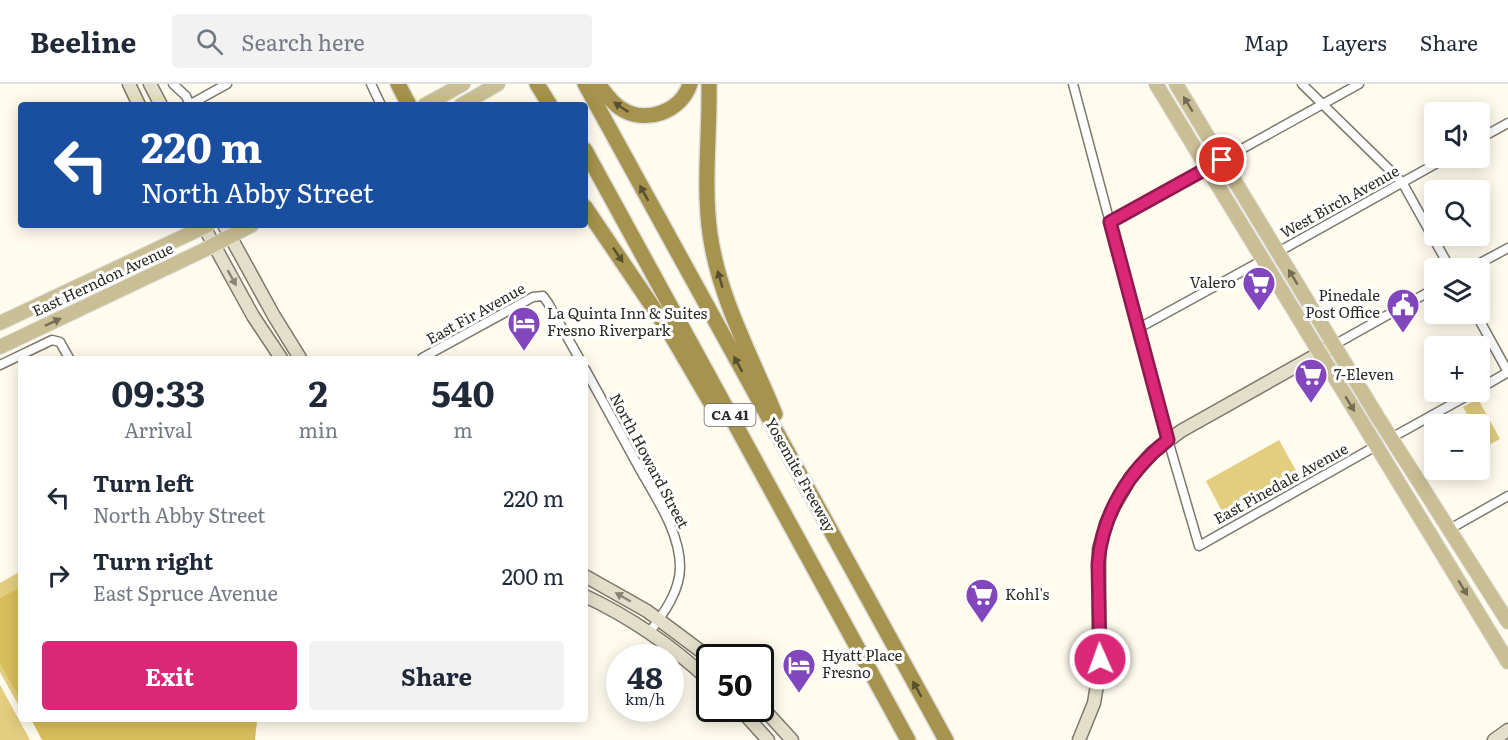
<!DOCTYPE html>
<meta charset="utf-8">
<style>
body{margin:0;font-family:Literata,serif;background:#f2f2f3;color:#1f2937;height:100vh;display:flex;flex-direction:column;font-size:22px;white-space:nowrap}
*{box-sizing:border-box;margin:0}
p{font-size:20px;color:#747a83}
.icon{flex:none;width:33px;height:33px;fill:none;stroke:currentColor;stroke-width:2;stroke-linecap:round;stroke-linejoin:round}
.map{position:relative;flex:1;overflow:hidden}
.details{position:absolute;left:18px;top:272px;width:570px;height:366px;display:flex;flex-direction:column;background:#fff;border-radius:6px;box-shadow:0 3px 15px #0003}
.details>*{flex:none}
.guide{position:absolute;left:18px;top:18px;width:570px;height:126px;border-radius:6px;box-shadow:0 3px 15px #0003;background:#1a4fa0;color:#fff;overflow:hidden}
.tools{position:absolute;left:1424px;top:18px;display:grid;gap:12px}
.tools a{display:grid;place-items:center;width:66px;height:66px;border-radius:6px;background:#fff;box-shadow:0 3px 15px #0003;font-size:30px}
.speed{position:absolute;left:606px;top:560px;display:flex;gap:12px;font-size:30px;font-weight:700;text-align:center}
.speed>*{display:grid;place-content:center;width:78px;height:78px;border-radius:50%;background:#fff;box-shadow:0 3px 15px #0003;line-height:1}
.speed small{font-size:15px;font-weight:400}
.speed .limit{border:3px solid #111;border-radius:9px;background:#fff;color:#111}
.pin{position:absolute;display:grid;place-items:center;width:51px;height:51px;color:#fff;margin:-26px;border:3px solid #fff;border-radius:50%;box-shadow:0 2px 6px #0007}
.me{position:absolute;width:66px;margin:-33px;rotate:358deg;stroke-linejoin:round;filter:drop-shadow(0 0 4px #0008)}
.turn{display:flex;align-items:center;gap:21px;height:126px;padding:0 24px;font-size:27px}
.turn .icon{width:78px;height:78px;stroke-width:2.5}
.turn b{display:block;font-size:42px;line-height:51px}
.eta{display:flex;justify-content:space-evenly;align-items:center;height:102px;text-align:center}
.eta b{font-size:36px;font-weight:700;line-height:42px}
.action{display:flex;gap:12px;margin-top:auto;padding:12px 24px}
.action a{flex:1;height:69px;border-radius:6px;background:#db2777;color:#fff;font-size:24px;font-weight:700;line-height:69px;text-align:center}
.action a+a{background:#f2f2f3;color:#1f2937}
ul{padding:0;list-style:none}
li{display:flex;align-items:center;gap:18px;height:78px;padding:0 24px}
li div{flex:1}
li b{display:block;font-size:22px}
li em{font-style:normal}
header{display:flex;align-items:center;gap:36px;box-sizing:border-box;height:84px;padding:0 30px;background:#fff;border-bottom:2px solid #e0e1e3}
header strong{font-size:28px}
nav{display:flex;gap:33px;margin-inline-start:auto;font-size:21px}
.search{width:420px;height:54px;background:#f2f2f3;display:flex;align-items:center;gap:15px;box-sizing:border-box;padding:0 21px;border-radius:6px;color:#747a83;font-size:22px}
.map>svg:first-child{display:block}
.green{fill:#e3cd7f}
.water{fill:#d9be5c}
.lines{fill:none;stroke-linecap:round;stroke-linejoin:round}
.street-casing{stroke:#7c796c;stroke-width:11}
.secondary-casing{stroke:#7c796c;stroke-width:15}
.primary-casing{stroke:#dddddc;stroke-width:16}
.highway-casing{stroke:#dddddc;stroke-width:18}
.street{stroke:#fff;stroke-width:8}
.secondary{stroke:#e4dfca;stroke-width:12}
.primary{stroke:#cabe94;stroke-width:14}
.highway{stroke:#a6934d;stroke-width:15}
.oneway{fill:#736d56}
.oneway2{fill:#564f32}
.oneway3{fill:#888477}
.route-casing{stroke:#8e194d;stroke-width:15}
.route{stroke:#db2777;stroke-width:10}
.labels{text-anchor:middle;stroke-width:6;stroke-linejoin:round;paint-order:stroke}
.shield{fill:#fff;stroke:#6b6a66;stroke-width:1.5}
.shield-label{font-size:14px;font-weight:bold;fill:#2b2a24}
.street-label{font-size:15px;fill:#2b2a24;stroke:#fff}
.poi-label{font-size:15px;fill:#2b2a24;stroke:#fff;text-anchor:start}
</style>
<header>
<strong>Beeline</strong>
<div class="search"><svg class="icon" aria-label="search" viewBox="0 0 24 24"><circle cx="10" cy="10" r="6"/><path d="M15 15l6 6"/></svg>Search here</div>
<nav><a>Map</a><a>Layers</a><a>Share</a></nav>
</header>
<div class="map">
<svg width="1508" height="656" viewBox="0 0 1508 656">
<rect width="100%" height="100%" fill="#fffbed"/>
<g class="green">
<polygon points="1478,315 1500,355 1485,363 1479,352 1479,340 1473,340 1463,323"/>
<polygon points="1279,356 1299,392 1225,433 1206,397"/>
<polygon points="21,487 21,626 0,588 0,499"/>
<polygon points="0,601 30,656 0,656"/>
</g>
<g class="water">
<polygon points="21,503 21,617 0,579 0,514"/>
<polygon points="255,634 257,637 255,656 42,656 31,635"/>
</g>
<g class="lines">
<g class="street-casing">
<g id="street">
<polyline points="173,0 186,12 190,21"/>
<polyline points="371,0 381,21"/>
<polyline points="1073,0 1168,356 1199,462 1376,362"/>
<polyline points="1302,0 1402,98 1450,184"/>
<polyline points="189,21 227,0"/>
<polyline points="1479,55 1508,39"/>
<polyline points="1110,138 1359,0"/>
<polyline points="1278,168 1446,74"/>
<polyline points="1471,184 1508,164"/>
<polyline points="1476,230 1508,288"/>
<polyline points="1139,244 1263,176"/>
<polyline points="1334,261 1434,205"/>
<polyline points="422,274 533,213 543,212 548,219 579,274"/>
<polyline points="0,281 52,256 60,258 69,274"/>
<path d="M585 285C602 316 619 347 636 378 653 410 680 446 680 483 680 508 663 530 649 549"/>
<polyline points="1479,305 1508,288"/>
<polyline points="1391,354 1474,308"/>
<polyline points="1448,446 1508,412"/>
</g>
</g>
<g class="secondary-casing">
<g id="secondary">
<polyline points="129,0 139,21"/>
<polyline points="150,0 161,21"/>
<polyline points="203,141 253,232 281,274"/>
<polyline points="224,141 274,232 300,274"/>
<polyline points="585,492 647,527 710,574"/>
<path d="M585 512C630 533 673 563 710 597"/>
<polyline points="760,621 792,656"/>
<polyline points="739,624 768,656"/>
<polyline points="1079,656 1094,619 1099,589 1099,465 1106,440 1113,424 1131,393 1153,368 1181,347 1334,261"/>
<polyline points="1494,656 1508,646"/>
</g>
</g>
<g class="primary-casing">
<g id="primary">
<polyline points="1156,0 1508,578"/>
<polyline points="1176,0 1377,332 1508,538"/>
<polyline points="425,21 463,0"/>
<polyline points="461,21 498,0"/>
<polyline points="0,239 208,141"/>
<polyline points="0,263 202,167 252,141"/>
</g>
</g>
<g class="highway-casing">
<g id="highway">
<polyline points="398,0 409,21"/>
<polyline points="537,0 550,21"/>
<polyline points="585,0 946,656"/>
<path d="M598 0C605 9 611 18 620 24 645 41 681 28 690 0"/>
<path d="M709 0C710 50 703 100 710 150 719 214 751 271 775 330"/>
<polyline points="585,66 908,656"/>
<polyline points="585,123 667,244 719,333"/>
</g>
</g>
<use href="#street" class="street"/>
<use href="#secondary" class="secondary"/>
<use href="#primary" class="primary"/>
<use href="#highway" class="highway"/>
</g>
<defs><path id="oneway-solid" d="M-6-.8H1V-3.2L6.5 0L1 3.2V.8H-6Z" transform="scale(1.5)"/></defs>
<g class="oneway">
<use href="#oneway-solid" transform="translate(1188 20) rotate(-121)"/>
<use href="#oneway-solid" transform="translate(1293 193) rotate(-121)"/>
<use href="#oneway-solid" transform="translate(53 238) rotate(-25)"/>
<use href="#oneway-solid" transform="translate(1350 320) rotate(59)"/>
<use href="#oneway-solid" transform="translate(1463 504) rotate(59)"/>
</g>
<g class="oneway2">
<use href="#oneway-solid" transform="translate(621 23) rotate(-146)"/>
<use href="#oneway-solid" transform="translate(644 109) rotate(-119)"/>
<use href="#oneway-solid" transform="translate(618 171) rotate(56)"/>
<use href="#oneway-solid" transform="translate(720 195) rotate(-106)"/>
<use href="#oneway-solid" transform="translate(738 280) rotate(-119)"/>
<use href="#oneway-solid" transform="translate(917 605) rotate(-119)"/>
</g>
<g class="oneway3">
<use href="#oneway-solid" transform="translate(232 194) rotate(61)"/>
<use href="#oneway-solid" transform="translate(623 513) rotate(-150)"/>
</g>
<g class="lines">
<g class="route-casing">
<path id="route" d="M1100 575 1098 480C1102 430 1129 386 1168 356L1110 138 1222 76"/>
</g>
<use href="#route" class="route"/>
</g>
<defs>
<g id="supermarket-pin" transform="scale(1.725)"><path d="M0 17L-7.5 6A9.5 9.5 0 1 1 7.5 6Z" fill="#8347bd" stroke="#fff"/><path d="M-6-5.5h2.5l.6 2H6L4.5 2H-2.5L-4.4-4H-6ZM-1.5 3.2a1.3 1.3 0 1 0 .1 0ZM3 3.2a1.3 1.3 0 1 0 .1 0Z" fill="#fff"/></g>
<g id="civic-pin" transform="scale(1.725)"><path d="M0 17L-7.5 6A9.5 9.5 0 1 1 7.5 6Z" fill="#8347bd" stroke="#fff"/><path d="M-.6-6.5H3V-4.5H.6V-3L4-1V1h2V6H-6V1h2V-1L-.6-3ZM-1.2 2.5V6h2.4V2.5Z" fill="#fff"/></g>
<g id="hotel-pin" transform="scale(1.725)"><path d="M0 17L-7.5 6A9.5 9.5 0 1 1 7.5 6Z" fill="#8347bd" stroke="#fff"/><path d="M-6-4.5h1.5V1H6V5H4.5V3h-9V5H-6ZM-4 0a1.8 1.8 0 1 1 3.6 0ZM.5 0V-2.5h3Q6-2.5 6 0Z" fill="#fff"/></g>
</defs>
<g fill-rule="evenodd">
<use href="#supermarket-pin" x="1259" y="199"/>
<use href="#civic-pin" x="1403" y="221"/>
<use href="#hotel-pin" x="524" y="239"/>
<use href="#supermarket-pin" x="1311" y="291"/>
<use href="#supermarket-pin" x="982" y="511"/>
<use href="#hotel-pin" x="799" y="581"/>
</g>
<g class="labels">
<rect class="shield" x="704.5" y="320" width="51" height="22" rx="4.5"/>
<g class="shield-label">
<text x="730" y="336">CA 41</text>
</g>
<g class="street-label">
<text transform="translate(1340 118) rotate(-29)" y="5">West Birch Avenue</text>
<text transform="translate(103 196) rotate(-25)" y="5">East Herndon Avenue</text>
<text transform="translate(476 230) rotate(-29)" y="5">East Fir Avenue</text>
<text transform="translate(649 377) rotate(62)" y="5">North Howard Street</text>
<text transform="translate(800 391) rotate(61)" y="5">Yosemite Freeway</text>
<text transform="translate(1281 400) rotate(-29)" y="5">East Pinedale Avenue</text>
</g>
<g class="poi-label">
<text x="1236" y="204" text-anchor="end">Valero</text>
<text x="1380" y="217" text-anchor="end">Pinedale<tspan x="1380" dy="17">Post Office</tspan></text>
<text x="547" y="235">La Quinta Inn &amp; Suites<tspan x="547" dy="17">Fresno Riverpark</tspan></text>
<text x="1334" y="296">7-Eleven</text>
<text x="1005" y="516">Kohl's</text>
<text x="822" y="577">Hyatt Place<tspan x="822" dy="17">Fresno</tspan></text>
</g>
</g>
</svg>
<div class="tools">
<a><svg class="icon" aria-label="sound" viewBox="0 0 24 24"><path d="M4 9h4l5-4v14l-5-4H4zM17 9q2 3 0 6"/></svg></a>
<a><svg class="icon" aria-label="search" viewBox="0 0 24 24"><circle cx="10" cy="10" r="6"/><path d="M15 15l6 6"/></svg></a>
<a><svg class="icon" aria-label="layers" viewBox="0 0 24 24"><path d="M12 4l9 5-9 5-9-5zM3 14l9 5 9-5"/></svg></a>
<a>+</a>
<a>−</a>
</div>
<div class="speed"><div>48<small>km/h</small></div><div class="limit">50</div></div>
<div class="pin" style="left:1222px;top:76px;background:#d93025"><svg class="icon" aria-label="arrive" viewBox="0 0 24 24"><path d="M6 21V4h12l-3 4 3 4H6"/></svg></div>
<svg class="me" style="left:1100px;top:575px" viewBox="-20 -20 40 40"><circle r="17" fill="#db2777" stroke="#fff" stroke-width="3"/><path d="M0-11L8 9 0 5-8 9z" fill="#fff"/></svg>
<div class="guide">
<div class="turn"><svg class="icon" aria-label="left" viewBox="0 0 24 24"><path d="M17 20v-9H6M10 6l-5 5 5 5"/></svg><div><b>220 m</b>North Abby Street</div></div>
</div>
<section class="details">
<div class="eta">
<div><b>09:33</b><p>Arrival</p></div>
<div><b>2</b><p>min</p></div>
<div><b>540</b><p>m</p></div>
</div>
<ul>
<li><svg class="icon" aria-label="left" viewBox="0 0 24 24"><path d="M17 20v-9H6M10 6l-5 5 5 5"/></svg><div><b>Turn left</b><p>North Abby Street</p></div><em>220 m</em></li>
<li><svg class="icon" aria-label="right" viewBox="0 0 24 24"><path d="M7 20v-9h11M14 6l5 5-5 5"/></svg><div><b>Turn right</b><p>East Spruce Avenue</p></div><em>200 m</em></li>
</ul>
<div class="action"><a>Exit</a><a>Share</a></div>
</section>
</div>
